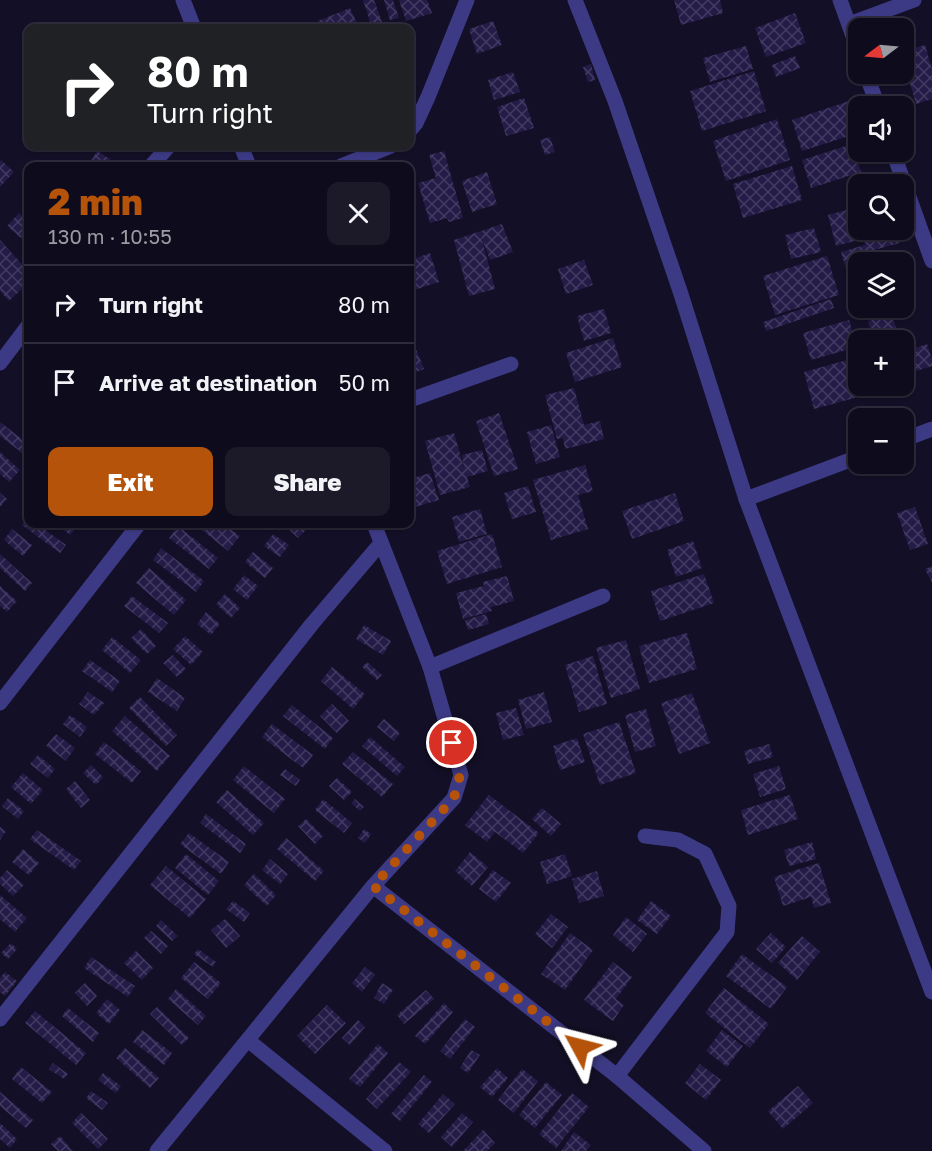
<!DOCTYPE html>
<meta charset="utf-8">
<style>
body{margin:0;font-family:"Golos Text",sans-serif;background:#1c1929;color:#f1f3f6;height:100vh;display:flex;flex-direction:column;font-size:22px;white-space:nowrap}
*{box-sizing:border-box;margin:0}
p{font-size:20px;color:#9b9ba3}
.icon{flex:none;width:33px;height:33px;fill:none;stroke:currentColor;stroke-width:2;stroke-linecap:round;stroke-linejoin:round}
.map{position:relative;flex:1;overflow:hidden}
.panel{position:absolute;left:24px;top:162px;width:390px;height:366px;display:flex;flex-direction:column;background:#0e0b1c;border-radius:12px;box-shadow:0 2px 4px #0004,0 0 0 2px #2e2b3b}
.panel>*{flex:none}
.hud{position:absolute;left:24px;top:24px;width:390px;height:126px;border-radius:12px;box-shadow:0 2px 4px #0004,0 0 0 2px #2e2b3b;background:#202124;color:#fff;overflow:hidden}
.needle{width:39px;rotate:254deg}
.fabs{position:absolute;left:848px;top:18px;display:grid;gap:12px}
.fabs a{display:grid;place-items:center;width:66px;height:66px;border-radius:12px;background:#0e0b1c;box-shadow:0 2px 4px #0004,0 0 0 2px #2e2b3b;font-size:30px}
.pin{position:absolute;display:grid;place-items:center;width:51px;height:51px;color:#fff;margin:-26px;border:3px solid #fff;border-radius:50%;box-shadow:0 2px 6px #0007}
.me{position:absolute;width:66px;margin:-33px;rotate:308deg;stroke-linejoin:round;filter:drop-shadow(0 0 4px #0008)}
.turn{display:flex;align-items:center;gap:21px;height:126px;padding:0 24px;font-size:27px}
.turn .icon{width:78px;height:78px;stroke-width:2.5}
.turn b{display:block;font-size:42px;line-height:51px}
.round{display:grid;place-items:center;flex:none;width:63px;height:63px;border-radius:12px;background:#1c1929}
.head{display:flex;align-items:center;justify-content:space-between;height:102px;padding:0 24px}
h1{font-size:36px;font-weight:800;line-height:45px;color:#b45309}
.action{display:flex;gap:12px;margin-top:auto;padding:12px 24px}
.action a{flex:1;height:69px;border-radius:12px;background:#b45309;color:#fff;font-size:24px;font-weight:800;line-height:69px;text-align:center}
.action a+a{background:#1c1929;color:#f1f3f6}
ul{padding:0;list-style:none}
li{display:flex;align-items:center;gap:18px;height:78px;padding:0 24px;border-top:2px solid #2e2b3b}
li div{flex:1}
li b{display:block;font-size:22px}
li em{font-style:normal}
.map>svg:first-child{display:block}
.building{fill:url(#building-cross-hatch)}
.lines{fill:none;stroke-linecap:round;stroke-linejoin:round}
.minor{stroke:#3d3a85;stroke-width:15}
.tertiary{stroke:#3d3a85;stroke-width:15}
.route{stroke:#b45309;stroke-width:10;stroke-dasharray:0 18}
</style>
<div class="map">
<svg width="932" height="1151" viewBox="0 0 932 1151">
<defs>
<pattern id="building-cross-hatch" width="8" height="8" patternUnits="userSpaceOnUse" patternTransform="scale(1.5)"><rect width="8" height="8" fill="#241b47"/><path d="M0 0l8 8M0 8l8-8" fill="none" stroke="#433b63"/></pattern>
</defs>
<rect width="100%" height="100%" fill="#130f26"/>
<g class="building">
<polygon points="363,0 374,0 384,28 372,28"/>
<polygon points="384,0 393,0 399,18 390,20"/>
<polygon points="399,0 427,0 432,13 406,21"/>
<polygon points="674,0 720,0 723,13 681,25"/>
<polygon points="350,8 359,28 321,28 318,21"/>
<polygon points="795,13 806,43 766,57 755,28"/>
<polygon points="493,21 502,45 477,54 469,29"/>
<polygon points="925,45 932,69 932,99 916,104 903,59 903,51"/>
<polygon points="746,46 753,69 710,82 703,58"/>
<polygon points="795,56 800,68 776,77 772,65"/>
<polygon points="591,64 595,80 588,82 583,67"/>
<polygon points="754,71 766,111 702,131 690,91"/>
<polygon points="513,72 520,92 494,100 488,80"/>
<polygon points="524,98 534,128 506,136 497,107"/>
<polygon points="849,101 858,133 802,151 792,120"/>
<polygon points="777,119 790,160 726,181 713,141"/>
<polygon points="550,137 555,152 545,155 540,140"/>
<polygon points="852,144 861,172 811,188 802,160"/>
<polygon points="97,151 110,159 105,166 88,166"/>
<polygon points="444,151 463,218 449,222 447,218 430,223 418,183 436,178 429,155"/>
<polygon points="1,160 14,172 0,187 0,162"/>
<polygon points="792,166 802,200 743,218 733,184"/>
<polygon points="487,172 497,204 472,212 462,181"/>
<polygon points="858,207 858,230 895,230 836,246 828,215"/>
<polygon points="19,213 28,222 28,230 21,238 7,226"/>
<polygon points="410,217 416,237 410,239"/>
<polygon points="502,224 513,252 490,260 481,236 495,289 469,296 454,240"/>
<polygon points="814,228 821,252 791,259 785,235"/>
<polygon points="897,233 900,243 866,252 869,262 858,262 858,276 849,279 841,252 865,245 864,242"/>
<polygon points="0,240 28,271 28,283 9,301 0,291"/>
<polygon points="430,253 439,282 411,291 410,260"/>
<polygon points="827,256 839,295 775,315 763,276"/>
<polygon points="584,260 593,285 566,294 558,269"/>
<polygon points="831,299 834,308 766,331 763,322"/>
<polygon points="604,309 611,333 584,341 577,316"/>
<polygon points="892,315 898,334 873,340 868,321"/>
<polygon points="849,320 857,347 811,360 803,333"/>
<polygon points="901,336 906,346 903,347 903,340 891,340"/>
<polygon points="613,338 622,367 575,382 566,353"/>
<polygon points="414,344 424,369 410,374 410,346"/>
<polygon points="927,344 932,359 932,366 916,371 909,350"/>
<polygon points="858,357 858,386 871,386 873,393 814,409 804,372"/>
<polygon points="574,388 584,425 600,421 604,439 565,449 563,438 557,439 545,395"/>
<polygon points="499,413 518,469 494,476 476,421"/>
<polygon points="0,422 28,444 28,451 25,455 0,436"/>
<polygon points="551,425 560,457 536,464 527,432"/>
<polygon points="454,433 464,468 462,455 482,450 488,471 467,477 470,487 440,495 425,441"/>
<polygon points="0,452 20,470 9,482 0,474"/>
<polygon points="585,465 593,491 578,495 588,529 551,540 533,480"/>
<polygon points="430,473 439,500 415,507 410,490 410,479"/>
<polygon points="528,486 536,512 512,519 504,493"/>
<polygon points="0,493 7,499 0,507"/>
<polygon points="675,493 684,521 632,539 622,511"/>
<polygon points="915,507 928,544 910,550 897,513"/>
<polygon points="480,509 487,534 459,542 452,517"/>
<polygon points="28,515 28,524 37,524 66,545 60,553 22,525"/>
<polygon points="56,524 79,524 70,535"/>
<polygon points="199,524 224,524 240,536 228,551 197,526"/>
<polygon points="283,524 299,524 306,530 298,538"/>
<polygon points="178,526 218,558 209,569 169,538"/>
<polygon points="12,529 32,545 23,556 4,540"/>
<polygon points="273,534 289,545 280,557 264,546"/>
<polygon points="492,534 502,567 447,584 437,551"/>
<polygon points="693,541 702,568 676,577 667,550"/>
<polygon points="161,548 204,581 196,592 153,560"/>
<polygon points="253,552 273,568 265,578 245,562"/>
<polygon points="0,554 32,583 25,591 0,568"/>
<polygon points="932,566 932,583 925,569"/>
<polygon points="149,568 186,600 174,615 136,583"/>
<polygon points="704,574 714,603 660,621 651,591"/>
<polygon points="244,575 258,586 247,600 233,589"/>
<polygon points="507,576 514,601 491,607 492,611 463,619 456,593 484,586 483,582"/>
<polygon points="0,586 17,601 7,612 0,606"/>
<polygon points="225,594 240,608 231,618 216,604"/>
<polygon points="132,596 168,623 159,633 124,606"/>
<polygon points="206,612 220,624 211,635 197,624"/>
<polygon points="486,614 489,624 468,630 465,620"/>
<polygon points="364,625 391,641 383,655 356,639"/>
<polygon points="141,629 156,646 147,654 131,638"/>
<polygon points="687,633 697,669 649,683 639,646"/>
<polygon points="185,636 203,652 191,665 173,649"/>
<polygon points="112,637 141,660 130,673 102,650"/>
<polygon points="626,640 640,689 611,698 596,648"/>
<polygon points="173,655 186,669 177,677 163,663"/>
<polygon points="593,656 607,704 579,712 565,665"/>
<polygon points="90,660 120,681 112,692 82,671"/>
<polygon points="367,662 382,675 377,680 362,667"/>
<polygon points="332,667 365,694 353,709 321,681"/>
<polygon points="157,678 185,698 177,711 148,692"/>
<polygon points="88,692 104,703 94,715 79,704"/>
<polygon points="544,692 552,722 526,729 518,700"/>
<polygon points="692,693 710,743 679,754 661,703"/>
<polygon points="140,697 177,735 166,746 129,708"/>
<polygon points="332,704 349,721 337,733 320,716"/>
<polygon points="292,705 333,738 325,749 283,716"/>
<polygon points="516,708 524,735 503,740 496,713"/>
<polygon points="646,709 656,746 635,752 625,715"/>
<polygon points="70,715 87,727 80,737 63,724"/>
<polygon points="125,716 170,756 157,771 112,731"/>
<polygon points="384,719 400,733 394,741 377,727"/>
<polygon points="619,722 636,773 600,785 583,734"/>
<polygon points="272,724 313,755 303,768 262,737"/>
<polygon points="56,734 75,748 66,761 46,746"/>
<polygon points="370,737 405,767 397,776 362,746"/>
<polygon points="577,738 585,762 560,770 553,746"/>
<polygon points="104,742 141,771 132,783 95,754"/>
<polygon points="769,744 773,757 748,764 744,751"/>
<polygon points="353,752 393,784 382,797 342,764"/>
<polygon points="38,755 55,769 48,778 30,764"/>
<polygon points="91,765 103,777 96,785 83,773"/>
<polygon points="244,766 285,799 274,813 233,780"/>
<polygon points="779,766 786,789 760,797 753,774"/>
<polygon points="285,769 300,780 296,786 280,775"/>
<polygon points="23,773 43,790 31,804 11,787"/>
<polygon points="337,778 352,792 344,800 329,786"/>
<polygon points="75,781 90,800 81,808 66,789"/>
<polygon points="227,790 264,823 253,835 216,802"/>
<polygon points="489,795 539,833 523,853 495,832 487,842 465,825"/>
<polygon points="790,795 798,819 748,835 741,810"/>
<polygon points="8,798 24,811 18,819 2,806"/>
<polygon points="323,799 352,823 344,833 315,810"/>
<polygon points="355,799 364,807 360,811 351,803"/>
<polygon points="542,808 561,824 551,836 532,819"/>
<polygon points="206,814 246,844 240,853 200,823"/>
<polygon points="306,819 323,836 315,844 298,826"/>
<polygon points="0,827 6,831 0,840"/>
<polygon points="364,829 371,834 365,843 358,838"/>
<polygon points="37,830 81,861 74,870 30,839"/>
<polygon points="189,833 229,862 221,874 180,844"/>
<polygon points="286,838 324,871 315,881 277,849"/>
<polygon points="812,842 816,859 789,866 784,850"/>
<polygon points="23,849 39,863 29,875 12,862"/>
<polygon points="470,852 488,867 472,886 455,871"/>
<polygon points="186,854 219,881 208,895 175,868"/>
<polygon points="565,854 572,876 547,884 540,862"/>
<polygon points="270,859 288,874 280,884 262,870"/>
<polygon points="819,863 831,903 814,908 811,897 783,906 774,877"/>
<polygon points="166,866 206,899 190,918 150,885"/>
<polygon points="7,870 24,885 13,896 0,884 0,878"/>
<polygon points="493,870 511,883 496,902 479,889"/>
<polygon points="597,871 604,896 579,903 572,879"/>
<polygon points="254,874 276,895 267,906 244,885"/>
<polygon points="0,895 27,918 15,932 0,919"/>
<polygon points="233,901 250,913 244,922 226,909"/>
<polygon points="651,901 671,916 657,934 637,920"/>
<polygon points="551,914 568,927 552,948 535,934"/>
<polygon points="626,917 647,934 633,952 613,935"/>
<polygon points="225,919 240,936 226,948 211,930"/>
<polygon points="161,920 178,936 172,941 156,926"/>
<polygon points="151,931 168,946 161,954 144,938"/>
<polygon points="570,933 593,950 565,990 541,974"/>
<polygon points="771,933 786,947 772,963 756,949"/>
<polygon points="802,936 820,952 797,980 778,963"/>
<polygon points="11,943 17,949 8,959 1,953"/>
<polygon points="198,949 216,962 213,967 194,954"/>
<polygon points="136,951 153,968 142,980 124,963"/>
<polygon points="742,954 787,987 771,1009 726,976"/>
<polygon points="91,957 135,986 128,997 84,968"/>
<polygon points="194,962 221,983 208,999 181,978"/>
<polygon points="613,962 632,977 616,999 624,1005 613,1021 584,1000"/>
<polygon points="365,967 375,975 362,992 352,983"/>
<polygon points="5,972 17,981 5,996 0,992 0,978"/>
<polygon points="85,983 97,996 87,1006 75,993"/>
<polygon points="382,983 393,990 384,1004 374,998"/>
<polygon points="724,988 769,1024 750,1048 705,1013"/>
<polygon points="176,989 206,1016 198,1025 168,999"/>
<polygon points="426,990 434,999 404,1024 397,1015"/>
<polygon points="107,999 120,1010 109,1024 96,1013"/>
<polygon points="444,1003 453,1012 425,1044 415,1036"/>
<polygon points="327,1005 346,1023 315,1054 297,1036"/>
<polygon points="157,1007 189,1038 182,1045 150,1014"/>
<polygon points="68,1008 99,1033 93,1042 62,1016"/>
<polygon points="35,1011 86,1053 76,1065 25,1023"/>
<polygon points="465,1019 475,1027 450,1059 440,1051"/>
<polygon points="358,1020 365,1027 350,1045 342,1038"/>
<polygon points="142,1030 172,1053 164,1065 133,1042"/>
<polygon points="722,1030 743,1046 727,1067 706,1051"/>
<polygon points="378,1044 388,1053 360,1087 349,1079"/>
<polygon points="125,1048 159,1078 150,1088 116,1058"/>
<polygon points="471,1050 480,1055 468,1073 460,1068"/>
<polygon points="399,1062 411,1072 377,1109 366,1099"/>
<polygon points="53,1063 68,1074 64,1079 49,1069"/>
<polygon points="700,1064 721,1080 706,1100 685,1083"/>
<polygon points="21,1067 52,1092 42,1103 12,1079"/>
<polygon points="497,1068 508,1078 492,1097 480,1087"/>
<polygon points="522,1069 538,1081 514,1113 498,1100"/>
<polygon points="103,1073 121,1086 116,1093 98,1080"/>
<polygon points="424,1075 432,1082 400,1121 391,1114"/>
<polygon points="546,1082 562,1095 535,1128 519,1115"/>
<polygon points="798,1086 813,1103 783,1129 768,1111"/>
<polygon points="91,1091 108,1103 102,1110 86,1098"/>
<polygon points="0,1092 33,1120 26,1128 0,1106"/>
<polygon points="572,1093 589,1107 556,1148 539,1134"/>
<polygon points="443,1094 455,1104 429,1133 418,1124"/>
<polygon points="81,1113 108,1139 98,1149 72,1123"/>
<polygon points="462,1113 473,1122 452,1147 441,1137"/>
<polygon points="0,1123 17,1139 10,1148 0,1139"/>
<polygon points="483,1130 495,1143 487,1151 463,1151"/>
<polygon points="574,1132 591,1145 586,1151 561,1151"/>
<polygon points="60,1136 73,1151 58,1151 51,1144"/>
</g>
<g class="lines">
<g class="minor">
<polyline points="183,0 194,28"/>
<polyline points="840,0 858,50"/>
<polyline points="849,24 914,0"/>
<polyline points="866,74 878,106"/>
<polyline points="410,130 416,123 428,97 467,0"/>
<polyline points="241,146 249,166"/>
<polyline points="893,152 932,261"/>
<polyline points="151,166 169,146"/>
<polyline points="341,166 391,146"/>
<polyline points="0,363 28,326"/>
<polyline points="410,400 511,364"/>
<polyline points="903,440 932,429"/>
<polyline points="746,499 858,457"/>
<polyline points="430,667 603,596"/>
<polyline points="0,703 139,524"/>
<polyline points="373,886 617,1076 704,1151"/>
<polyline points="0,1019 312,624 381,543"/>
<polyline points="249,1041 385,1151"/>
<polyline points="617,1076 727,932 729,906 705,854 678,840 645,836"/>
<polyline points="157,1151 373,886 454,798 461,775 430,667 374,524"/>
</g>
<polyline class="tertiary" points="575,0 615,101 680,291 746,499 932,992"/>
</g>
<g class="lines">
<polyline class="route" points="452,743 460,775 454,798 373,886 580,1047"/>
</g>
</svg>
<div class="fabs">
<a><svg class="needle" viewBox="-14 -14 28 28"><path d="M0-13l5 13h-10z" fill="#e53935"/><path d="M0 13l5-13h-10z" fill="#9b9ba3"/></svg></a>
<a><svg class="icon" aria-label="sound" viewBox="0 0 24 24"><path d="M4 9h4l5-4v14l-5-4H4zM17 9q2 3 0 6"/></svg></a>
<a><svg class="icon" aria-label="search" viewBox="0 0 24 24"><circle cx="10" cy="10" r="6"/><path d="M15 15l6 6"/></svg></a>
<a><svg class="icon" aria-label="layers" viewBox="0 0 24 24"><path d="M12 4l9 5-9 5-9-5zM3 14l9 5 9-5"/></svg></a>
<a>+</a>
<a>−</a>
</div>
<div class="pin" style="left:452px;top:743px;background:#d93025"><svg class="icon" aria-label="arrive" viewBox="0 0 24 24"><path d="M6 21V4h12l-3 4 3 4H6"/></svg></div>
<svg class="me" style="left:580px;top:1047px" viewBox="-20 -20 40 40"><path d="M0-17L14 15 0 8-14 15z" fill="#b45309" stroke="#fff" stroke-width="4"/></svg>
<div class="hud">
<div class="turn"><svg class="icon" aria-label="right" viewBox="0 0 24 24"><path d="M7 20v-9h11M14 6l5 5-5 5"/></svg><div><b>80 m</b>Turn right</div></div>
</div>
<section class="panel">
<div class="head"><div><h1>2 min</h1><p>130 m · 10:55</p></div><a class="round"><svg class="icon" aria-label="close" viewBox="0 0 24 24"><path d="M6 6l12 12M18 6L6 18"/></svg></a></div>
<ul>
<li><svg class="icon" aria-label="right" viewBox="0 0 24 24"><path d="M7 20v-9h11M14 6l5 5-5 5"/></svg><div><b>Turn right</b></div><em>80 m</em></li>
<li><svg class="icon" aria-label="arrive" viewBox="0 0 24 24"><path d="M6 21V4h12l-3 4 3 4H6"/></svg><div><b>Arrive at destination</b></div><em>50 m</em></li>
</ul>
<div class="action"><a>Exit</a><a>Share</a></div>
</section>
</div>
